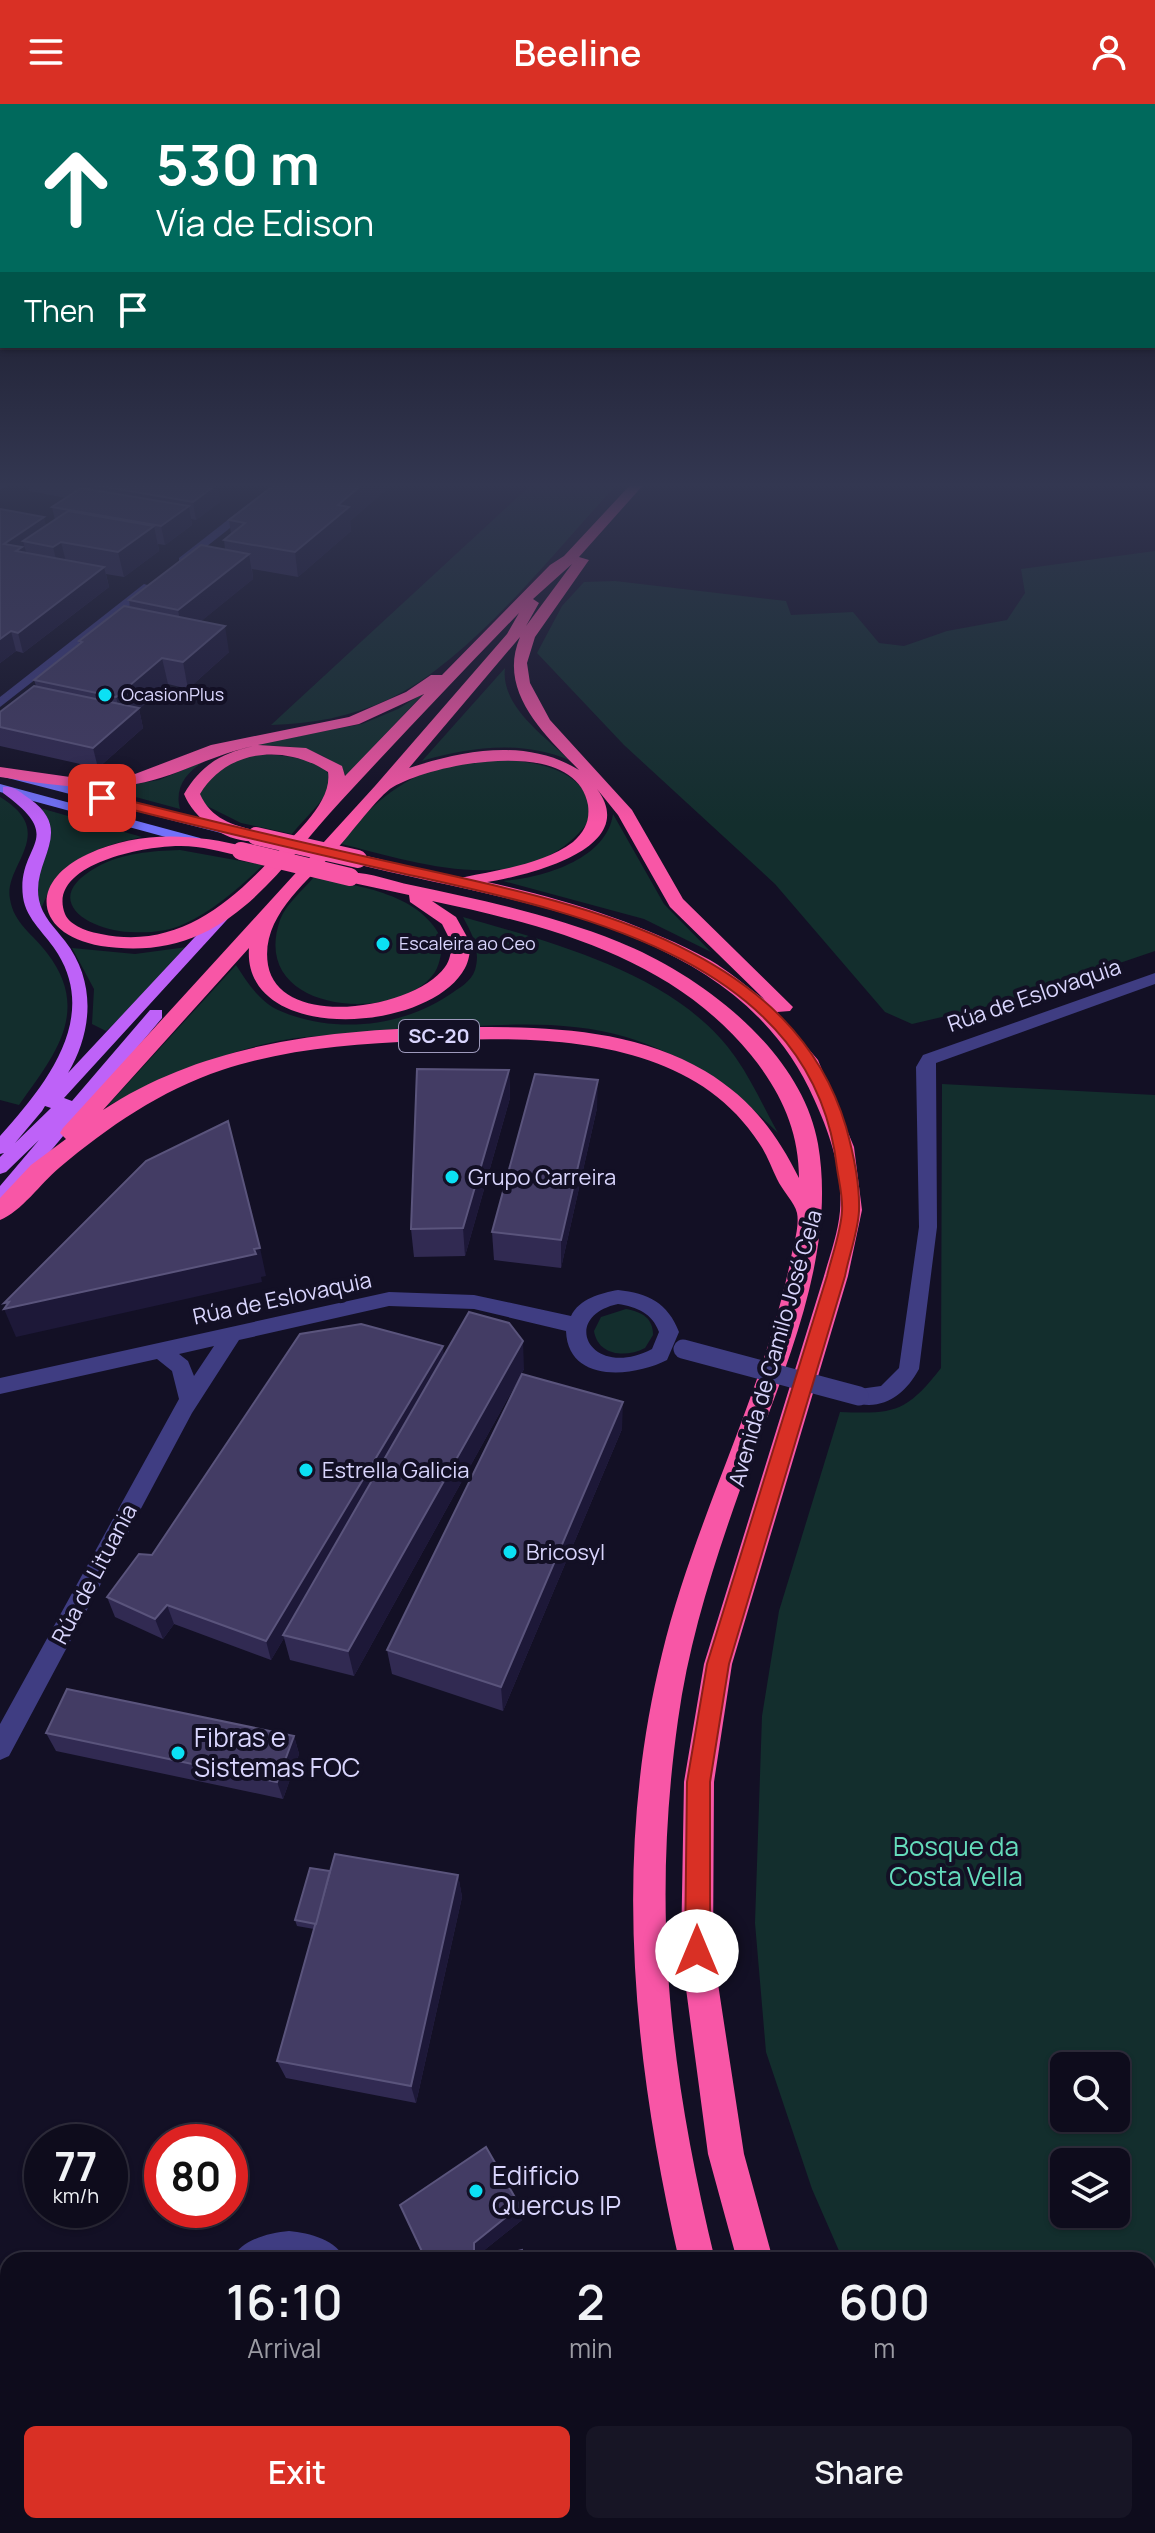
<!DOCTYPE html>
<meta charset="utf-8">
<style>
body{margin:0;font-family:Manrope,sans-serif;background:#171525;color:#f1f3f6;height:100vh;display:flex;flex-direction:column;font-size:30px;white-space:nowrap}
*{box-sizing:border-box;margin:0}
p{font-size:26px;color:#9b9ba3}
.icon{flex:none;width:44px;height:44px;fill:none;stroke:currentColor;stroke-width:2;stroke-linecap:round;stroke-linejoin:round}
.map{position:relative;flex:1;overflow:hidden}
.details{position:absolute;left:0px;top:2148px;width:1156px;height:282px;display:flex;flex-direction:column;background:#0e0c1c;border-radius:24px 24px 0 0;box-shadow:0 2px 6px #0004,0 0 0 2px #2e2c3b}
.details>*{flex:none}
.top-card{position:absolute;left:0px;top:0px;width:1156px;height:244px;box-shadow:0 2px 6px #0004,0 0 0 2px #2e2c3b;background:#00695c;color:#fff;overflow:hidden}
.tools{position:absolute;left:1050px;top:1948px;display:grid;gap:16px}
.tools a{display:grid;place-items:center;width:80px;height:80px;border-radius:12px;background:#0e0c1c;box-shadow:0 2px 6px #0004,0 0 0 2px #2e2c3b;font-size:40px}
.speed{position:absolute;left:24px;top:2020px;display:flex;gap:16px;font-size:40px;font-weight:700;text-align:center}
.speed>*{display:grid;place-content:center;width:104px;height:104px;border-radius:50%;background:#0e0c1c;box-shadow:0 2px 6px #0004,0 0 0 2px #2e2c3b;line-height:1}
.speed small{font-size:20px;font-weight:400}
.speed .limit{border:12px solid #d22;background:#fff;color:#111}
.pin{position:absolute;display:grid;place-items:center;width:68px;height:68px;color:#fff;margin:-34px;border-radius:16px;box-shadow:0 4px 12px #0006}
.me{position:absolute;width:88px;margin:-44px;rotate:0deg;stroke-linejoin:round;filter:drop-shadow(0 0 6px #0008)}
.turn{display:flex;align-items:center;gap:28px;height:168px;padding:0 24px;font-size:36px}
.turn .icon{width:104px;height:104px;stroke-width:2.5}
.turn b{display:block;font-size:56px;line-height:68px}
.then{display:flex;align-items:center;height:76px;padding:0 24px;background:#0003;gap:16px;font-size:30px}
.eta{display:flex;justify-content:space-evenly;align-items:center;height:136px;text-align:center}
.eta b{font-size:48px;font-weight:600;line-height:56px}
.button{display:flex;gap:16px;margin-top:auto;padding:16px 24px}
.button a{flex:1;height:92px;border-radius:12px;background:#d93025;color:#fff;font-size:32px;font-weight:600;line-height:92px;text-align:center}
.button a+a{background:#171525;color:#f1f3f6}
header{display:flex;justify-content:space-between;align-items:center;height:104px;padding:0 24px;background:#d93025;color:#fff;font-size:36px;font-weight:600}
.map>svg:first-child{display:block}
.green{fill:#132e2d;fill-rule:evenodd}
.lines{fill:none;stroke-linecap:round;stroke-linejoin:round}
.street{fill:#3f3d82;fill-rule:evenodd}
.secondary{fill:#7271f9;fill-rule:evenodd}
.primary{fill:#be62f8;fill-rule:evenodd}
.highway{fill:#f856a6;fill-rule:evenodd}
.street-bridge{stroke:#3f3d82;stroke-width:19}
.highway-bridge{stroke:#f856a6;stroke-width:18}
.wall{fill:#312a52}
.shaded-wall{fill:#1d1838}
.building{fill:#433c64;stroke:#5a547c;stroke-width:2}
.route{fill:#d93025;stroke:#8d1f18;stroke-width:2}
.poi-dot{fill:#0be0f4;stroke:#131025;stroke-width:3}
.labels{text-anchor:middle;stroke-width:8;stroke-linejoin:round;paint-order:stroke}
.far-poi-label{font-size:18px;fill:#d9d5fd;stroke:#131025;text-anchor:start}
.shield{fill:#131025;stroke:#9e9abc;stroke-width:2}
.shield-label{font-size:20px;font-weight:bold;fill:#d9d5fd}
.street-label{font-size:22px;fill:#d9d5fd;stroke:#131025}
.poi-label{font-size:22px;fill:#d9d5fd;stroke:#131025;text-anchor:start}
.near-poi-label{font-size:26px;fill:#d9d5fd;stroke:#131025;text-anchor:start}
.near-park-label{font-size:26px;fill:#64dbbb;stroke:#131025}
</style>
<header><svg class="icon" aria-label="menu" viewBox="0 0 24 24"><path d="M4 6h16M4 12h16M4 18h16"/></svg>Beeline<svg class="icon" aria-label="person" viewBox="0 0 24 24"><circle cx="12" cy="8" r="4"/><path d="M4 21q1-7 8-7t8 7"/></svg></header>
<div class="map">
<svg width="1155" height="2429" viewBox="0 0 1155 2429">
<rect width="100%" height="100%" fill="#131025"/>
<g class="green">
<path d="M533 379H618C557 445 469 558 389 595 351 613 311 620 271 621Z"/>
<polygon points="1155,447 1155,847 1002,899 912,920 885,908 775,780 624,641 537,549 562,502 584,478 615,477 786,497 791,511 853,508 879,539 904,542 947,527 1007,516 1025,489 1021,465"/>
<path d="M505 564C500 602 545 632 569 656 521 636 470 643 422 657Z"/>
<path d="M425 588 346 672C316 619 162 639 180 705L106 685 159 676 236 644 362 620 398 605Z"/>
<path d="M259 650C280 651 349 654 325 691 316 705 302 717 292 730L241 719 203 700 199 688 227 657Z"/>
<path d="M470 654C513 656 589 655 592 713 532 799 422 760 338 739 381 691 406 670 470 654Z"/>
<path d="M0 693C60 729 3 761 10 795 14 820 33 830 47 849 92 907 54 952 19 1001L0 996Z"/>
<path d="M40 704 142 733C93 743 60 757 41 805 39 798 35 788 36 781 43 746 62 739 40 704Z"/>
<path d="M613 710 664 800 711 848 644 815 503 777C543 774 607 755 613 710Z"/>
<path d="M180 746 263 761C240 783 213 807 184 820 167 828 148 829 130 828 87 826 39 795 97 763 122 749 152 747 180 746Z"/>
<path d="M314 773C361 783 422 789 443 838 441 849 440 863 432 872 393 920 248 909 280 816 286 800 303 786 314 773Z"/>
<path d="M463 813C554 839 679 871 736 954 752 977 764 1004 778 1029 734 985 686 951 626 933 550 911 463 924 385 929 346 931 303 930 265 940 209 953 158 977 107 1002L236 861C247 878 259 897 278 906 332 930 400 924 449 891 459 884 471 878 475 866 481 846 472 830 463 813Z"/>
<polygon points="187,843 148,888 106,927 92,920 94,885 72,844 135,850"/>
<path d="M942 980 1155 991V2319L1148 2318V2156H843L812 2085 766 1948 755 1819 762 1612 779 1507 840 1308C894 1310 906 1309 941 1264ZM1064 1962H1116V2014H1064ZM1064 2058H1116V2110H1064Z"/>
<path d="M626 1205C642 1208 653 1214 653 1231L645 1244C626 1254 598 1252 594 1227L601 1213Z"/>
</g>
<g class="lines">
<g class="street">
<polygon points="0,379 12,379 0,386"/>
<polygon points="275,379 287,379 187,458 179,458 179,454"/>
<polygon points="144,480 154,483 0,603 0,593"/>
<path d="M1155 869V880L936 959 937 1123 919 1265C905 1291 882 1308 852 1298L849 1292 852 1286 881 1282 899 1264 919 1123 916 963 923 951Z"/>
<path d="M618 1186C648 1189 668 1199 679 1228L667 1256C634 1273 568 1280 566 1227L474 1205 389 1202 239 1236 192 1309 9 1652 0 1656V1620L179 1295 172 1267 157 1255 0 1290V1274L389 1188 474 1191 571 1212C579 1195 601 1189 618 1186ZM618 1200C637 1203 652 1209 659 1228L652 1245C591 1277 558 1213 618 1200ZM214 1242 194 1272 188 1257 179 1250Z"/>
<path d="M289 2127C310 2129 337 2136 345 2156H232C240 2136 268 2129 289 2127Z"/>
<rect x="0" y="2211" width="8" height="32"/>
</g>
<g class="secondary">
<polygon points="0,664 230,723 232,726 225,730 0,672"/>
<polygon points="0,680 200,734 202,737 195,741 0,688"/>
</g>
<path class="primary" d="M3 683C14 681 21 689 30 695 76 728 31 756 39 796 42 812 55 824 65 837 96 877 93 927 68 969L222 804H232L235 807 64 994 72 997 150 906H162V914L7 1099 0 1101V1082L39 1036 6 1068 0 1070V1053L4 1049 0 1050V1032C43 984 99 917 58 850 47 831 26 816 23 793 16 739 69 737 3 689ZM45 1002 51 1004 15 1039 42 1007Z"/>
<g class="highway">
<path d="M632 379H645L579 453 589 456 535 533 527 559 530 579 550 616 632 706 683 795 793 903 790 907 777 908 818 956 854 1043 862 1106 848 1172 732 1560 714 1678 713 1847 744 2050 773 2156H737L708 2050 681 1847 684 1678 704 1560 824 1172C830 1151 838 1129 840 1107 843 1068 830 1030 814 995 737 820 516 800 352 759L349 755 358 750C373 753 456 775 465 773 498 766 544 760 573 738 585 727 590 717 588 701 576 631 434 659 393 683 379 691 349 732 336 746 307 778 260 813 268 861 280 927 415 905 445 863 450 857 451 847 452 840L442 820 410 798 409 791 344 777V769C365 766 390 777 411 781 482 796 552 811 619 838 701 871 802 947 818 1040 838 1156 779 1277 741 1383 714 1459 689 1536 678 1616 651 1808 670 1970 715 2156H679C633 1954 612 1754 662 1550 694 1417 762 1293 790 1159 792 1146 800 1123 797 1109 795 1099 782 1086 777 1075 771 1063 767 1050 759 1039 688 929 535 932 420 937 353 940 285 945 222 966 160 987 109 1022 59 1064 41 1079 21 1108 0 1116V1094L31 1061 66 1035 60 1029 63 1024 375 682 507 530 519 509C459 571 399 634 340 698 297 744 260 803 201 830 170 845 135 847 101 842 35 831 27 778 88 750 140 726 194 730 247 743L250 747 241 752C221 748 202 742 181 742 150 741 45 759 65 810 70 822 89 828 101 830 171 845 224 806 270 756 290 734 333 700 328 668 286 640 228 644 200 690 212 717 236 722 262 728V736C231 743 195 717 184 690 201 661 221 649 254 642 213 650 177 673 136 680 90 688 46 680 0 673V663L84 675 135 670 211 641 349 613 406 588 431 571H442L550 461 564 452ZM572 460 526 522 539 499 533 495ZM520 533C497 587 544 630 579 666 527 634 464 646 409 664ZM424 590 345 672 342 662 306 644 258 641 359 620ZM597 685 618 711 670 803 765 896C747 883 729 867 710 856 641 819 564 795 487 778 525 772 642 745 597 685ZM432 797C550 822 672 854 751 951 781 988 799 1027 799 1074 776 1028 750 994 705 967 634 925 549 923 470 923 345 924 210 935 103 1006L249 844C242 941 430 930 465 864 469 857 470 847 471 840L456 813Z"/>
<polygon points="739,2422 805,2422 807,2429 741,2429"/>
<polygon points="831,2422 871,2422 873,2429 833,2429"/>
</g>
<polyline class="street-bridge" points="683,1245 859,1292"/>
<g class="highway-bridge">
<polyline points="256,732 358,755"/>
<polyline points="241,747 350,773"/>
</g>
</g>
<g class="wall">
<polygon points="28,379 211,379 217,380 220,398 196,416 191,415 192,421 165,441 158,440 159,447 124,473 106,470 109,483 23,549 16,547 0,559 0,405 47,421 55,416 52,403 66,394 30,387"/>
<polygon points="392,381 350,417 351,427 298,473 252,465 253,475 201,517 229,548 188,585 168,580 139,605 143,624 98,664 0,642 0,608 36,582 34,576 79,540 79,537 130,504 129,496 225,445 224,436 231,430 229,416"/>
<polygon points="509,966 510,994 465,1152 414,1153 411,1125"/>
<polygon points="597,1004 561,1164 494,1156 492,1128"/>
<polygon points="444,1252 524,1265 354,1572 290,1556 284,1534 271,1556 174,1520 163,1535 115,1513 107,1493 152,1451"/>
<polygon points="622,1325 503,1607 392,1570 387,1546"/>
<polygon points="46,1629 294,1632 299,1650 283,1695 56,1647"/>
<polygon points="330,1767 458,1771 462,1793 416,1999 286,1974 277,1957 314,1825 297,1822 295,1816"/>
<polygon points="400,2101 522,2116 477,2152 477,2156 425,2156"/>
</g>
<g class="shaded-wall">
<polygon points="364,379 392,379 392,381 350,417 351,427 298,473 295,448 338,401"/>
<polygon points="217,380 220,398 196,416 193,398"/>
<polygon points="189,402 192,421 165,441 161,422"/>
<polygon points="44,413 49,432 23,437 26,448 24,449 27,462 4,440"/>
<polygon points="154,422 159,447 124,473 118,448"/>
<polygon points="61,438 67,462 59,468 53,443"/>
<polygon points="249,450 253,475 183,532 178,506"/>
<polygon points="104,463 109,483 23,549 18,529"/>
<polygon points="225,522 229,548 188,585 183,558"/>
<polygon points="11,527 16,547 0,559 0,535"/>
<polygon points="162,554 168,580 139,605 143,624 98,664 93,644 122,618 116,593"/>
<polygon points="509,966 510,994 465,1152 463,1124"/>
<polygon points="598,976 597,1004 561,1164 561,1136"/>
<polygon points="260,1144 266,1172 261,1173 262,1178 16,1233 4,1205 6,1204 4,1199"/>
<polygon points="523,1237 524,1265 354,1572 348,1547"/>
<polygon points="443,1242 445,1263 283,1531 284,1534 271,1556 266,1537"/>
<polygon points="623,1298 622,1325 503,1607 501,1583"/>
<polygon points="167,1501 174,1520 163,1535 155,1515"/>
<polygon points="294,1632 299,1650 283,1695 277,1678"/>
<polygon points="458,1771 462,1793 416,1999 411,1982"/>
<polygon points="520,2102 522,2116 477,2152 477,2156 474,2156 474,2139"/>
</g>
<g class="building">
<polygon points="83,379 211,379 217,380 193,398"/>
<polygon points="277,379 364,379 338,401 349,403 295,448 224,436 245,419 229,416"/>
<polygon points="81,384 189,402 161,422 52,403"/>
<polygon points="0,405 44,413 4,440 22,443 16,447 104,463 18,529 11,527 0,535"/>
<polygon points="68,407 154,422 118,448 61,438 53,443 23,437"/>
<polygon points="201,441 249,450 178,506 129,496"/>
<polygon points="124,502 225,522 183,558 162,554 116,593 34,576 82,538 79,537"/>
<polygon points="34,582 139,604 93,644 0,623 0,608"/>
<polygon points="417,965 509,966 463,1124 411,1125"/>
<polygon points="535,970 598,976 561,1136 492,1128"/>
<polygon points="228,1017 260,1144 254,1145 256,1150 4,1205 9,1198 4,1199 146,1057"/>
<polygon points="469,1208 509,1219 523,1237 348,1547 283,1531"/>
<polygon points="361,1220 443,1242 266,1537 167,1501 155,1515 107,1493 139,1450 152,1451 300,1230"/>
<polygon points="522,1270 623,1298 501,1583 387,1546"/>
<polygon points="67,1585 294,1632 277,1678 46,1629"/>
<polygon points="335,1750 458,1771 411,1982 277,1957"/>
<polygon points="310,1764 330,1767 316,1820 295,1816"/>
<polygon points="486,2043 520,2102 474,2139 474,2156 458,2156 457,2152 448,2156 426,2156 400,2101"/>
<polygon points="522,2146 523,2156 481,2156"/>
<polygon points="465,2422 588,2422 589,2429 471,2429"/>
</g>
<linearGradient id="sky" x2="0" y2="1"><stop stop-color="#0a0914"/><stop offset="0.53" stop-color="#333751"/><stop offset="1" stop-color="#333751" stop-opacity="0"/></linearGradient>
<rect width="1155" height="719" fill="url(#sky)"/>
<path class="route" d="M102 690C198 714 294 737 390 758 558 796 790 833 846 1023 853 1048 860 1080 859 1107 858 1128 849 1151 845 1172L729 1560 710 1678V1847L706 1856 697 1859 688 1856 685 1847 687 1678 707 1560 827 1172C832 1151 841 1128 842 1107 843 1093 839 1078 837 1064 813 848 560 805 387 766 290 744 194 722 98 697L96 694Z"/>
<g class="poi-dot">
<circle cx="105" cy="591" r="8"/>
<circle cx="383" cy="840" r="8"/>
<circle cx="452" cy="1073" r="8"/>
<circle cx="306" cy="1366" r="8"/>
<circle cx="510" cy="1448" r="8"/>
<circle cx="178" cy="1649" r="8"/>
<circle cx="476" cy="2087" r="8"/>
</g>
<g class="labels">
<g class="far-poi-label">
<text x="121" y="597">OcasionPlus</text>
<text x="399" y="846">Escaleira ao Ceo</text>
</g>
<rect class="shield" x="399" y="916" width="80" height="32" rx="6"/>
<g class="shield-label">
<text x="439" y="939">SC-20</text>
</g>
<g class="street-label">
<text transform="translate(1034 891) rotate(-19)" y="8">Rúa de Eslovaquia</text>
<text transform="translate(282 1194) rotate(-12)" y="8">Rúa de Eslovaquia</text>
<text transform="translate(775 1244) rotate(-74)" y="8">Avenida de Camilo José Cela</text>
<text transform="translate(94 1470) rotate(-62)" y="8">Rúa de Lituania</text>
</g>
<g class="poi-label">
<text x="468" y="1081">Grupo Carreira</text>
<text x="322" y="1374">Estrella Galicia</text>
<text x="526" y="1456">Bricosyl</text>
</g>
<g class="near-poi-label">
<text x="194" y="1643">Fibras e<tspan x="194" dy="30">Sistemas FOC</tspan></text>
<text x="492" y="2081">Edificio<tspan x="492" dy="30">Quercus IP</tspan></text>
</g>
<g class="near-park-label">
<text x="956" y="1752">Bosque da<tspan x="956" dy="30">Costa Vella</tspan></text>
</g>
</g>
</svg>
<div class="tools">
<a><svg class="icon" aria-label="search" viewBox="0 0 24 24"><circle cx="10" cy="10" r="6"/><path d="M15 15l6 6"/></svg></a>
<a><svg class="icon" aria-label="layers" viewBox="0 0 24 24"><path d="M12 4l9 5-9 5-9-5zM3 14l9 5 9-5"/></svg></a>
</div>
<div class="speed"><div>77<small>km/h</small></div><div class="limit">80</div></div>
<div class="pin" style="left:102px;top:694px;background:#d93025"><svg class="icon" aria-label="arrive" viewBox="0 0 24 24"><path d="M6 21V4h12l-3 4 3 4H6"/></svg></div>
<svg class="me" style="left:697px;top:1847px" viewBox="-20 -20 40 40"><circle r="19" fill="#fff"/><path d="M0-13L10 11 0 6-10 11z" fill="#d93025"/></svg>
<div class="top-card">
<div class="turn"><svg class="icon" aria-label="ahead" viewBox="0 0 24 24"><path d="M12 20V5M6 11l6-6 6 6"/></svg><div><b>530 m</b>Vía de Edison</div></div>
<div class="then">Then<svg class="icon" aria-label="arrive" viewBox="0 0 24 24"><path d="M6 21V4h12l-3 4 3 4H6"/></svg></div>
</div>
<section class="details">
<div class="eta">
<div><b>16:10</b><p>Arrival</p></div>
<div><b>2</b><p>min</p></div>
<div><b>600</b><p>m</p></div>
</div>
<div class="button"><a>Exit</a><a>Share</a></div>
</section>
</div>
